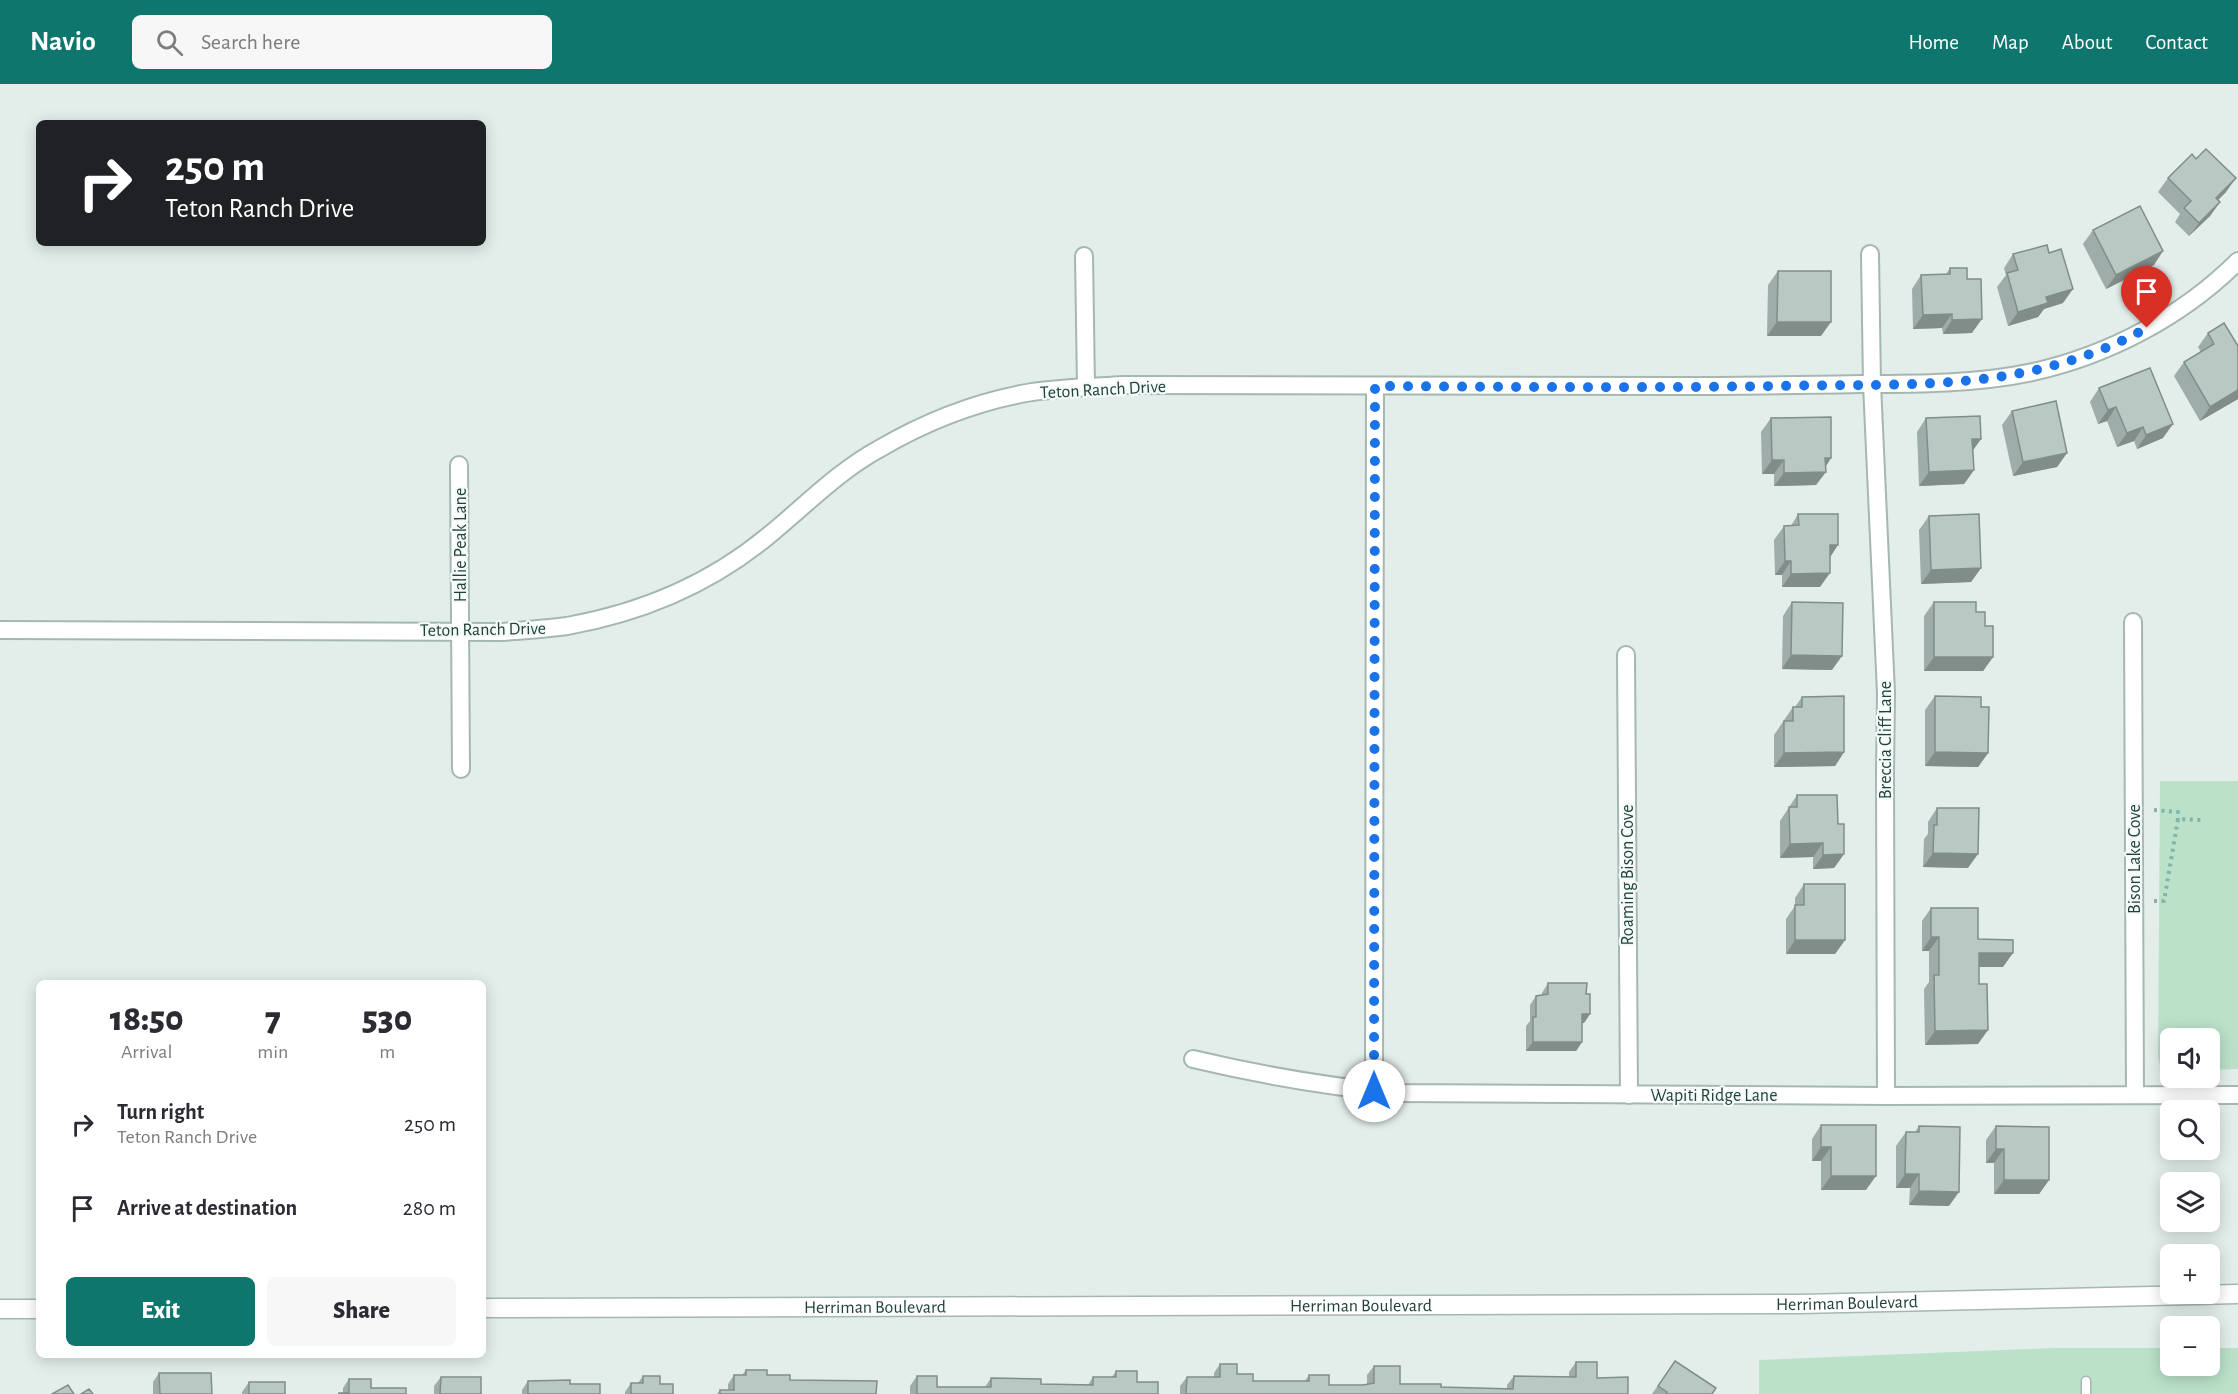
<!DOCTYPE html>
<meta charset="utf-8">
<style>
body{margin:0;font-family:"Alegreya Sans",sans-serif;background:#f7f7f7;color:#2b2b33;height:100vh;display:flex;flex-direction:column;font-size:22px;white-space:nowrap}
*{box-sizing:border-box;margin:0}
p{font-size:20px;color:#7c7c81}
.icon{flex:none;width:33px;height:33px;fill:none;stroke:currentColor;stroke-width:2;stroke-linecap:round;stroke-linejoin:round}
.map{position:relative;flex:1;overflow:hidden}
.sheet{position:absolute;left:36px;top:896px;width:450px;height:378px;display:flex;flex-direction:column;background:#fff;border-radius:9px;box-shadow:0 3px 15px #0003}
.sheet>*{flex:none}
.top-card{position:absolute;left:36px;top:36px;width:450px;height:126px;border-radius:9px;box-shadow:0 3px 15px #0003;background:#202124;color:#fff;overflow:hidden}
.fabs{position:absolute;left:2160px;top:944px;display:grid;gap:12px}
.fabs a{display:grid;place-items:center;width:60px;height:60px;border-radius:9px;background:#fff;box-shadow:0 3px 15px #0003;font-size:30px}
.pin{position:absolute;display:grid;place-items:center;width:51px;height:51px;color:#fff;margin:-62px -26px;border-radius:50% 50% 50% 0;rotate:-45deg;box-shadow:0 0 6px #0007}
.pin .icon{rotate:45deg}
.me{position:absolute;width:66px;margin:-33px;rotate:0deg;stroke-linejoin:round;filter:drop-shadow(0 0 4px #0008)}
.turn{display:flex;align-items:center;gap:21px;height:126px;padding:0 30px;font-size:27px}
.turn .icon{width:78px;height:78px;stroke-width:2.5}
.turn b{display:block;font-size:42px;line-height:51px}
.eta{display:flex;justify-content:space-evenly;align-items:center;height:102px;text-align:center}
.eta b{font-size:36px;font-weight:800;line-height:42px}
.cta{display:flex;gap:12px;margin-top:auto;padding:12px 30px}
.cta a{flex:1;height:69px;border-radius:9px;background:#0f766e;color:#fff;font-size:24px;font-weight:800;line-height:69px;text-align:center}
.cta a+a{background:#f7f7f7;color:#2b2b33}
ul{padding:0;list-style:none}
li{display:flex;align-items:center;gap:18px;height:84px;padding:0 30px}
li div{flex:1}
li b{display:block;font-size:22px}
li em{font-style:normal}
header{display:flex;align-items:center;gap:36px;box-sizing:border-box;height:84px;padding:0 30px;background:#0f766e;color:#fff}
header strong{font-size:28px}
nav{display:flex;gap:33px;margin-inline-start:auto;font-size:21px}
.search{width:420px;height:54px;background:#f7f7f7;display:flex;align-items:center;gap:15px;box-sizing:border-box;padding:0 21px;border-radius:9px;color:#7c7c81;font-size:22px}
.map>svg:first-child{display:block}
.green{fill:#bbe1c9}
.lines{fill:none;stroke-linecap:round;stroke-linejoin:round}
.service-casing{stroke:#a5b7b3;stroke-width:11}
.minor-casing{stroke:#a5b7b3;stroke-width:20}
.tertiary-casing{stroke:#a5b7b3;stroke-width:21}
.path{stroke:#82b4aa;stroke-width:4;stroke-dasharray:3 4.5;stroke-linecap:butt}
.service{stroke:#fff;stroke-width:8}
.minor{stroke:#fff;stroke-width:16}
.tertiary{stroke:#fff;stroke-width:18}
.wall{fill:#9eada9}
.shaded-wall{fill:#818d89}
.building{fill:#b8c9c4;stroke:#818d89;stroke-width:1.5}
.route{stroke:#1a73e8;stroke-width:10;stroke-dasharray:0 18}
.labels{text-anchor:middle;stroke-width:4.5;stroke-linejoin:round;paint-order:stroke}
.street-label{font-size:18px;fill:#21413c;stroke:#f4faf8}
</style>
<header>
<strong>Navio</strong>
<div class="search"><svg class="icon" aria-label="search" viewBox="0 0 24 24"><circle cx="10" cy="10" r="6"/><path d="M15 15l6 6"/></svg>Search here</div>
<nav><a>Home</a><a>Map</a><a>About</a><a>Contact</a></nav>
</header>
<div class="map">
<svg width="2238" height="1310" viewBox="0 0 2238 1310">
<rect width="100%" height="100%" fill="#e3eeeb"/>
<g class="green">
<polygon points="2160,697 2238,697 2238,985 2210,986 2210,954 2170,954 2170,986 2160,982 2158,973"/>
<polygon points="2054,1264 2170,1264 2170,1281 2210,1281 2210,1264 2238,1264 2238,1310 1759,1310 1759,1276"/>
</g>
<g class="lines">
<g class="service-casing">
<polyline id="service" points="2086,1310 2086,1297"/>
</g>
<g class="minor-casing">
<g id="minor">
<polyline points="1870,170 1872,300 1886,609 1885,689 1886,1012"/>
<polyline points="1084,172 1086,303"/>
<polyline points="459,381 461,685"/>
<polyline points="2133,538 2135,1011"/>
<path d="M0 546 503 548C524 546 546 545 567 542 640 529 710 500 768 452 805 422 837 388 879 365 925 338 979 317 1032 308 1062 304 1092 303 1123 301 1311 302 1499 302 1688 302 1745 302 1803 301 1861 300 1918 300 1976 300 2033 288 2109 271 2183 232 2238 177"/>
<polyline points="1626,571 1629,1011"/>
<path d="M1193 975C1261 991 1328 1003 1398 1009L1886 1012 2238 1011"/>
<polyline points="1374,1007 1375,302"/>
</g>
</g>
<g class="tertiary-casing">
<g id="tertiary">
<path id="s1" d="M483 1224 1799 1220 2238 1210"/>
<polyline points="0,1225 39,1225"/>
</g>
</g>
<g class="path">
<polyline points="2154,726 2178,728 2178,735"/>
<polyline points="2154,817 2164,817 2178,735 2202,736"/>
</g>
<use href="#service" class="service"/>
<use href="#minor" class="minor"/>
<use href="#tertiary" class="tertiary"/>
</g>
<g class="wall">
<polygon points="2168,94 2226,108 2218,116 2220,118 2210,132 2189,152 2175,138 2180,130 2158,108"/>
<polygon points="2093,146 2154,181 2106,205 2083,160"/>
<polygon points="2013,170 2063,219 2044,225 2038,233 2008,242 1997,203 2006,191 2004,184"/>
<polygon points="1950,184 1967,195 1972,249 1943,250 1942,244 1913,245 1912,205 1921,191 1946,190"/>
<polygon points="1778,187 1821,252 1767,252 1768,201"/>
<polygon points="2208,249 2238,262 2238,315 2200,337 2174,292 2184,278 2201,268 2198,263"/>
<polygon points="2099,304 2163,354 2137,365 2134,357 2117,363 2107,337 2098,340 2090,318"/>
<polygon points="2012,327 2067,369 2057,383 2013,392 2002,341"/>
<polygon points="1771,334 1831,374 1826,382 1816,401 1774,402 1774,390 1762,390 1761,348"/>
<polygon points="1926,334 1981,355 1973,366 1974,386 1964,400 1919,402 1917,348"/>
<polygon points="1798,430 1830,473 1820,503 1782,503 1782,491 1775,491 1774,456 1784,442 1791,442"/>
<polygon points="1929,432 1981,484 1971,498 1921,500 1919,446"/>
<polygon points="1792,518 1832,586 1782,585 1783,532"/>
<polygon points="1934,518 1976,528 1985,542 1993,573 1983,587 1924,587 1924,532"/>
<polygon points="1935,612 1981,623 1988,669 1978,683 1925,682 1925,626"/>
<polygon points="1802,613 1844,668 1835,682 1774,683 1774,651 1793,623 1795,623"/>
<polygon points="1797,711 1838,740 1844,770 1834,784 1813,785 1813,773 1780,774 1780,737"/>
<polygon points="1937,724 1968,784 1923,783 1924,755 1928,750 1928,738"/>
<polygon points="1804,800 1845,856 1835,870 1786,870 1786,835 1795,822 1795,814"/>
<polygon points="1931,824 1978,855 2003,883 1979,883 1978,960 1925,961 1924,905 1929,898 1929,867 1922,867 1922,837"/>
<polygon points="1548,899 1586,910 1590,930 1584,939 1582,939 1582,958 1576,967 1526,967 1526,942 1530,937 1530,921 1536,912 1542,911 1542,909"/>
<polygon points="1821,1041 1866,1106 1821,1106 1821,1077 1812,1077 1812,1055"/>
<polygon points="1919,1042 1949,1122 1909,1121 1910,1104 1896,1104 1896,1062 1906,1048 1915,1048"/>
<polygon points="1996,1042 2049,1096 2039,1110 1994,1110 1994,1079 1986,1079 1986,1056"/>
<polygon points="1675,1277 1712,1310 1652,1310"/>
<polygon points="1576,1278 1597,1294 1628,1310 1180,1310 1180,1302 1187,1293 1214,1293 1214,1289 1220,1280 1237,1290 1253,1297 1305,1297 1309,1291 1329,1301 1363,1301 1367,1300 1367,1291 1374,1282 1400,1300 1441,1303 1507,1305 1507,1301 1514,1292 1569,1293 1569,1288"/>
<polygon points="746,1286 790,1296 876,1310 717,1310 720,1306 728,1306 728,1300 734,1291 742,1291"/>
<polygon points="1116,1287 1158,1310 910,1310 910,1302 917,1292 937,1303 985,1303 991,1294 1041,1300 1088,1301 1093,1293 1112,1293"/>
<polygon points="159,1289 212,1310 153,1310 153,1298"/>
<polygon points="643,1292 660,1300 673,1310 625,1310 625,1308 631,1299 638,1299"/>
<polygon points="441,1293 481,1310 434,1310 434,1302"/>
<polygon points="349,1295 371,1304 406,1310 338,1310 339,1309 343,1309 343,1304"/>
<polygon points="528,1297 570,1300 600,1310 522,1310 522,1306"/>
<polygon points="249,1298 285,1310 242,1310 242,1308"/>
</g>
<g class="shaded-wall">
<polygon points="2236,94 2226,108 2206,128 2216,114"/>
<polygon points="2220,118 2210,132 2189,152 2199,139"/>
<polygon points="2163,167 2154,181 2106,205 2116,191"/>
<polygon points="2073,205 2063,219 2044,225 2038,233 2008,242 2018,228 2046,213"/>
<polygon points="1952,230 1942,244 1913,245 1923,231"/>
<polygon points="1982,235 1972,249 1943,250 1952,236"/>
<polygon points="1777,238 1831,238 1821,252 1767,252"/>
<polygon points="2238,306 2238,315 2200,337 2210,323"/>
<polygon points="2116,323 2107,337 2098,340 2108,326"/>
<polygon points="2173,340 2163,354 2137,365 2146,351"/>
<polygon points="2143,343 2134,357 2117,363 2127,349"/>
<polygon points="1972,355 1981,355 1971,369"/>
<polygon points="2067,369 2057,383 2013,392 2023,378"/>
<polygon points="1825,374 1831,374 1822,388"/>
<polygon points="1772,376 1784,376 1774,390 1762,390"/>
<polygon points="1974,386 1964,400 1919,402 1929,388"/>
<polygon points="1826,388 1816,401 1774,402 1784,389"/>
<polygon points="1830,461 1838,461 1829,475"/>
<polygon points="1785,477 1791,477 1782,491 1775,491"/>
<polygon points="1981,484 1971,498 1921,500 1931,486"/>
<polygon points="1830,489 1820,503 1782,503 1791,490"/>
<polygon points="1791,571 1842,572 1832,586 1782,585"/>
<polygon points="1934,573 1993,573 1983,587 1924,587"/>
<polygon points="1844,668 1835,682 1774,683 1784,669"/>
<polygon points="1935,668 1988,669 1978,683 1925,682"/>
<polygon points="1823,759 1813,773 1780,774 1790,760"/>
<polygon points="1933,769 1978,770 1968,784 1923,783"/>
<polygon points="1844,770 1834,784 1813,785 1823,771"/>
<polygon points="1931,853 1939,853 1929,867 1922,867"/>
<polygon points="1795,856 1845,856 1835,870 1786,870"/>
<polygon points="1979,869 2013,869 2003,883 1970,883"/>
<polygon points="1582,930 1590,930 1584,939 1576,939"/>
<polygon points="1988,946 1978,960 1925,961 1935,947"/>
<polygon points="1533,958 1582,958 1576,967 1526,967"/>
<polygon points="1821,1063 1831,1063 1821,1077 1812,1077"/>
<polygon points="1996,1065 2004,1065 1994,1079 1986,1079"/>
<polygon points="1905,1090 1919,1090 1910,1104 1896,1104"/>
<polygon points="1831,1092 1876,1092 1866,1106 1821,1106"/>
<polygon points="2004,1096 2049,1096 2039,1110 1994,1110"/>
<polygon points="1919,1107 1959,1108 1949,1122 1909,1121"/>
</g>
<g class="building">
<polygon points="2206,65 2236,94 2216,114 2220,118 2199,139 2184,124 2191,117 2168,94 2192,70 2196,75"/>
<polygon points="2140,122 2163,167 2116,191 2093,146"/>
<polygon points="2047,161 2049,169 2061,165 2073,205 2046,213 2048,219 2018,228 2007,189 2018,186 2013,170"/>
<polygon points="1950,184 1967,184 1967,195 1981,195 1982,235 1952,236 1952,230 1923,231 1921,191 1950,190"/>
<polygon points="1778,187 1831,187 1831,238 1777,238"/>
<polygon points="2224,239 2238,262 2238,306 2210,323 2184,278 2214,260 2208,249"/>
<polygon points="2150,284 2173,340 2146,351 2143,343 2127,349 2116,323 2108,326 2099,304"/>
<polygon points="2056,317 2067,369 2023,378 2012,327"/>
<polygon points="1980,332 1981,355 1972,355 1974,386 1929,388 1926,334"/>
<polygon points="1831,333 1831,374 1825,374 1826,388 1784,389 1784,376 1772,376 1771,334"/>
<polygon points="1798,430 1838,430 1838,461 1830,461 1830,489 1791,490 1791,477 1785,477 1784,442 1799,441"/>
<polygon points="1979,430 1981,484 1931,486 1929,432"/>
<polygon points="1792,518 1843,519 1842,572 1791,571"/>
<polygon points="1934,518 1976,518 1976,528 1985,528 1985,542 1993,542 1993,573 1934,573"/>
<polygon points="1844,612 1844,668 1784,669 1784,637 1793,637 1793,623 1802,623 1802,613"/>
<polygon points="1935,612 1981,613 1981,623 1989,623 1988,669 1935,668"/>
<polygon points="1797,711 1837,711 1838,740 1844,740 1844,770 1823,771 1823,759 1790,760 1789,723 1797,723"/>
<polygon points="1937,724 1979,724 1978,770 1933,769 1934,741 1937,741"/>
<polygon points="1804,800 1845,800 1845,856 1795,856 1795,821 1804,821"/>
<polygon points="1931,824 1978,824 1978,855 2013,856 2013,869 1979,869 1979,900 1987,900 1988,946 1935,947 1934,891 1939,891 1939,853 1931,853"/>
<polygon points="1548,899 1587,899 1586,910 1590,910 1590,930 1582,930 1582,958 1533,958 1533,933 1536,933 1536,912 1548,910"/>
<polygon points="1821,1041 1876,1041 1876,1092 1831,1092 1831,1063 1821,1063"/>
<polygon points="1919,1042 1960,1043 1959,1108 1919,1107 1919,1090 1905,1090 1906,1048 1919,1048"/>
<polygon points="1996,1042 2049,1043 2049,1096 2004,1096 2004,1065 1996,1065"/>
<polygon points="1675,1277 1716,1304 1712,1310 1666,1310 1667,1308 1658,1302"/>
<polygon points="1576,1278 1597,1278 1597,1294 1628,1293 1628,1310 1186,1310 1187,1293 1220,1293 1220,1280 1237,1280 1237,1290 1253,1290 1253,1297 1309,1297 1309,1291 1329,1291 1329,1301 1363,1301 1374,1299 1374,1282 1400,1282 1400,1300 1441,1300 1441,1303 1513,1305 1514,1292 1576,1293"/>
<polygon points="746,1286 767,1286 767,1291 790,1291 790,1296 877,1297 876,1310 720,1310 720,1306 734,1306 734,1291 746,1291"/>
<polygon points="1116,1287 1137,1287 1137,1298 1158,1298 1158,1310 917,1310 917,1292 937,1292 937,1303 991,1303 991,1294 1041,1295 1041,1300 1093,1301 1093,1293 1116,1293"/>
<polygon points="159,1289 211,1289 212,1310 160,1310"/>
<polygon points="643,1292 660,1292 660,1300 673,1300 673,1310 631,1310 631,1299 643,1299"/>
<polygon points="441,1293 481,1293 481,1310 440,1310"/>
<polygon points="349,1295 371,1295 371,1304 406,1304 406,1310 339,1310 339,1309 349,1309"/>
<polygon points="570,1296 570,1300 600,1300 600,1310 528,1310 528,1297"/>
<rect x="249" y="1298" width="36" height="12"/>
<polygon points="68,1301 74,1310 52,1310"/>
<polygon points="89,1305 93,1310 81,1310"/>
</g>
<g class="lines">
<path class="route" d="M1374 1007 1375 302C1510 303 1645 304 1779 302 1911 299 2027 310 2147 244"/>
</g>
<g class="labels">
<g class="street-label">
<text transform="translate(1103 305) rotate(-3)" y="6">Teton Ranch Drive</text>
<text transform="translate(460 461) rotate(-90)" y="6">Hallie Peak Lane</text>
<text transform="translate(483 545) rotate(-1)" y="6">Teton Ranch Drive</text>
<text transform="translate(1885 656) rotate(-90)" y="6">Breccia Cliff Lane</text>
<text transform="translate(2134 775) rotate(-90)" y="6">Bison Lake Cove</text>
<text transform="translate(1627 791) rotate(-90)" y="6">Roaming Bison Cove</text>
<text x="1714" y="1017">Wapiti Ridge Lane</text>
<text dy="6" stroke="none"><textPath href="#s1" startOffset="1364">Herriman Boulevard</textPath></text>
<text dy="6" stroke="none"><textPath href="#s1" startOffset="878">Herriman Boulevard</textPath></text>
<text dy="6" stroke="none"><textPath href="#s1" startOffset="392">Herriman Boulevard</textPath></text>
</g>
</g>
</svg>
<div class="fabs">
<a><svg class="icon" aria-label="sound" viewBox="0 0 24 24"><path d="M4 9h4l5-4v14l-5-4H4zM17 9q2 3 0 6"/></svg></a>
<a><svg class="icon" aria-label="search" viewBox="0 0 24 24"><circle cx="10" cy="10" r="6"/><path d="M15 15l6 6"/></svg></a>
<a><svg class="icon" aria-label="layers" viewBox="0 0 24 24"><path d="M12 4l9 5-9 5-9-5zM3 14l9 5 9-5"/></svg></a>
<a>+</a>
<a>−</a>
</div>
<div class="pin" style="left:2147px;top:244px;background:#d93025"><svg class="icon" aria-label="arrive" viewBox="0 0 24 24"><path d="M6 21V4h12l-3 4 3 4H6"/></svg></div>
<svg class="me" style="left:1374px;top:1007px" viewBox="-20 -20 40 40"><circle r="19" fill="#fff"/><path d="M0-13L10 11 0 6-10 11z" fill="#1a73e8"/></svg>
<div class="top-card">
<div class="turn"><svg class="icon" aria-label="right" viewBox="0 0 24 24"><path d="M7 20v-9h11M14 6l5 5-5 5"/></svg><div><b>250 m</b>Teton Ranch Drive</div></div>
</div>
<section class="sheet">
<div class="eta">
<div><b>18:50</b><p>Arrival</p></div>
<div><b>7</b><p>min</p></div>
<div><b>530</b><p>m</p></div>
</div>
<ul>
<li><svg class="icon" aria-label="right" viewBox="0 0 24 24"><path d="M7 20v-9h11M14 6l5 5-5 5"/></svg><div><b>Turn right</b><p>Teton Ranch Drive</p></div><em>250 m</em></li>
<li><svg class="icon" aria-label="arrive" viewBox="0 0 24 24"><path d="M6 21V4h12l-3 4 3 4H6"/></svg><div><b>Arrive at destination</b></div><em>280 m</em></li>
</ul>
<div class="cta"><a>Exit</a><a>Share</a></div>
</section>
</div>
